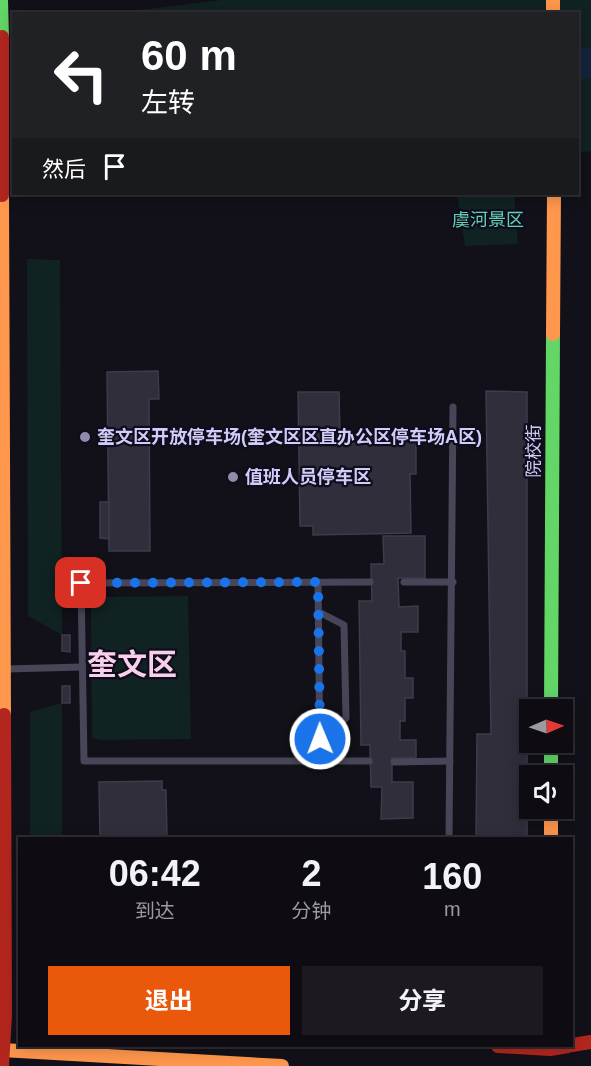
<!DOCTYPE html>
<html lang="zh">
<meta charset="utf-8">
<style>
body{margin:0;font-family:Arial,"Noto Sans SC",sans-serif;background:#1c1a20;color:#f1f3f6;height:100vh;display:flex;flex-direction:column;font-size:22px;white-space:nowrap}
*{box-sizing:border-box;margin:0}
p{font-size:20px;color:#9b9b9f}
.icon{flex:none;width:33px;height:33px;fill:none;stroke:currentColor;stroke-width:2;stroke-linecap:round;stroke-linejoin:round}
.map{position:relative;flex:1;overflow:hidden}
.details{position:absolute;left:18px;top:837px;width:555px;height:210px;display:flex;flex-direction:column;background:#0e0c12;border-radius:0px;box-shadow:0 3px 15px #0003,0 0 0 2px #2e2c32}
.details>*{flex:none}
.hud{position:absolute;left:12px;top:12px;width:567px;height:183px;border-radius:0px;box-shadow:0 3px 15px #0003,0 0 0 2px #2e2c32;background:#202124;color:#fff;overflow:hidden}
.needle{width:39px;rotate:88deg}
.fabs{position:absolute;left:519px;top:699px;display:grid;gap:12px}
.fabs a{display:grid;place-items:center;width:54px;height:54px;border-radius:0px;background:#0e0c12;box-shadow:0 3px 15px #0003,0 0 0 2px #2e2c32;font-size:30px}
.pin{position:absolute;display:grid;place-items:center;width:51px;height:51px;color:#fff;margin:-26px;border-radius:12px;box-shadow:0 3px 9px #0006}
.me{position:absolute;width:66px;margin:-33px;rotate:359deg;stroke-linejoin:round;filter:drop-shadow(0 0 4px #0008)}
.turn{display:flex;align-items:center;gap:21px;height:126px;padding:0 30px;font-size:27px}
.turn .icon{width:78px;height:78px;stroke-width:2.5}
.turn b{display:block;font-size:42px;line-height:51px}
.then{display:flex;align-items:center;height:57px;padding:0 30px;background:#0003;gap:12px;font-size:22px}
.eta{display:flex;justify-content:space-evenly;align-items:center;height:102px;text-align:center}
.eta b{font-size:36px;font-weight:700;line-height:42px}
.button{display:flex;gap:12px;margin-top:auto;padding:12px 30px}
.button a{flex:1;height:69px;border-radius:0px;background:#ea580c;color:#fff;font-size:24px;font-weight:700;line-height:69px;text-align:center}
.button a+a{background:#1c1a20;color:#f1f3f6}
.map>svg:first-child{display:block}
.green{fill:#122}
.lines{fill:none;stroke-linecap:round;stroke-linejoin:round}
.river{stroke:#12243c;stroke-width:30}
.building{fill:#302e3b;stroke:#3e3b4b;stroke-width:1.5}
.lane{stroke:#474658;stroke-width:7}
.fast{stroke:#63d668;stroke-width:14}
.slow{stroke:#ff974d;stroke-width:14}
.jam{stroke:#b3261e;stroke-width:14}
.jam-bridge{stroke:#b3261e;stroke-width:14}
.route{stroke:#1a73e8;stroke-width:10;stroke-dasharray:0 18}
.poi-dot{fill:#8e8bab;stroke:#0f0d1c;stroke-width:2}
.labels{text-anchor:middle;stroke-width:4.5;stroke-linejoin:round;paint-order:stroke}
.park-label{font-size:18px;fill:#62d1b2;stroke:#0f0d1c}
.poi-label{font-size:18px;font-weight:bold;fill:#d1cdfa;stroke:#0f0d1c;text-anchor:start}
.street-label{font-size:18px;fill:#d1cdfa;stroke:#0f0d1c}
.town-label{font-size:30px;font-weight:bold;fill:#facfec;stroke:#0f0d1c}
</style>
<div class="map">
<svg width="591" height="1066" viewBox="0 0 591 1066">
<rect width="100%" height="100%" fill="#121018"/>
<g class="green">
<polygon points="221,0 591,0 591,151 578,153 578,14 107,14"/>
<polygon points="457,194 514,194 518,244 465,246"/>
<polygon points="27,259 60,260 62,635 28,616"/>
<polygon points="188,596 191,739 100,740 92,738 91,603 99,597"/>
<polygon points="62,703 62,838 30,838 30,712"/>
</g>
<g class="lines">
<polyline class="river" points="578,64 591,63"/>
</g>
<g class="building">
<polygon points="158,371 159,399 149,399 150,551 109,551 107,372"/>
<polygon points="486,391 527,392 527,838 476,838 477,734 491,734"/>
<polygon points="298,392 339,392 340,436 416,435 416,474 410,474 411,533 313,535 313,526 300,526"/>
<polygon points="100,502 109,502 109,539 100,538"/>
<polygon points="383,536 425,536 425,578 398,578 399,607 418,606 418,632 401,632 401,651 405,651 405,678 413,678 413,698 405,698 405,721 400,721 400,740 416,740 416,758 392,758 392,782 413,782 413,818 381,819 382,787 371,787 370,745 361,745 359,601 372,601 371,564 384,564"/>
<polygon points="62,635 70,635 70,652 62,651"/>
<rect x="62" y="686" width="8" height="17"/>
<polygon points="162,781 162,790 166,790 167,838 100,838 99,782"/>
</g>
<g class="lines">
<g class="lane">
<polyline points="318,582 320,760"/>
<polyline points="404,582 453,582"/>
<polyline points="319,612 344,625 346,718 320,739"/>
<polyline points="7,669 82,667"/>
<polyline points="369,761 84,761 81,583 370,582"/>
<polyline points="394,762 450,761"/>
<polyline points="449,838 453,407"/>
</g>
<g class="fast">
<polyline points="1,0 2,37"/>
<polyline points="551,710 553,334"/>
<polyline points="551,742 551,776"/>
</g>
<g class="slow">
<polyline points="553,0 553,14"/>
<polyline points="2,195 4,715"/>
<polyline points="553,334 554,194"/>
<polyline points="551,808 551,838"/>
<polyline points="2,1050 282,1066"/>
</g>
<g class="jam">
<polyline points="572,1045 591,1042"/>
<polyline points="498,1046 550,1049 568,1046"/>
<polyline points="2,1066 5,1015 4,715"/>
</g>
<polyline class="jam-bridge" points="2,37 2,195"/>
</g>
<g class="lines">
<polyline class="route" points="81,583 318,582 320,739"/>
</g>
<g class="poi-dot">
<circle cx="85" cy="437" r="6"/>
<circle cx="233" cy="477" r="6"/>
</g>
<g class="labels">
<g class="park-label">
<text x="488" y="226">虞河景区</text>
</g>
<g class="poi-label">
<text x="97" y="443">奎文区开放停车场(奎文区区直办公区停车场A区)</text>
<text x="245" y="483">值班人员停车区</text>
</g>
<g class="street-label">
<text transform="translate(534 451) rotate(-90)" y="6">院校街</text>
</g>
<g class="town-label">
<text x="132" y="675">奎文区</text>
</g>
</g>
</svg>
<div class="fabs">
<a><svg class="needle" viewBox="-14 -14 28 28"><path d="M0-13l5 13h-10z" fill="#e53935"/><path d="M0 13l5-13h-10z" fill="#9b9b9f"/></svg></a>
<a><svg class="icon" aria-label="sound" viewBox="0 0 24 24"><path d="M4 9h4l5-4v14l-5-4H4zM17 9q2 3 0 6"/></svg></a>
</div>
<div class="pin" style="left:81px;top:583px;background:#d93025"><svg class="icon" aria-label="arrive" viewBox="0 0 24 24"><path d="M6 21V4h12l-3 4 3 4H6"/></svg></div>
<svg class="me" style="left:320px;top:739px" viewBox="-20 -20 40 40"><circle r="17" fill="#1a73e8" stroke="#fff" stroke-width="3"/><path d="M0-11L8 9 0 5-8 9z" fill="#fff"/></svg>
<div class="hud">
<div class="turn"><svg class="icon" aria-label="left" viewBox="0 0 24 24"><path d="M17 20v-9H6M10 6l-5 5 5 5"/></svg><div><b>60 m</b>左转</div></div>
<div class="then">然后<svg class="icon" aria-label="arrive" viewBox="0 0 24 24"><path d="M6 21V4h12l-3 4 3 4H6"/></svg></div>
</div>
<section class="details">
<div class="eta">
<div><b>06:42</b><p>到达</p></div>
<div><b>2</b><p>分钟</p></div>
<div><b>160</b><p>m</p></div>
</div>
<div class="button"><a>退出</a><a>分享</a></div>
</section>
</div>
